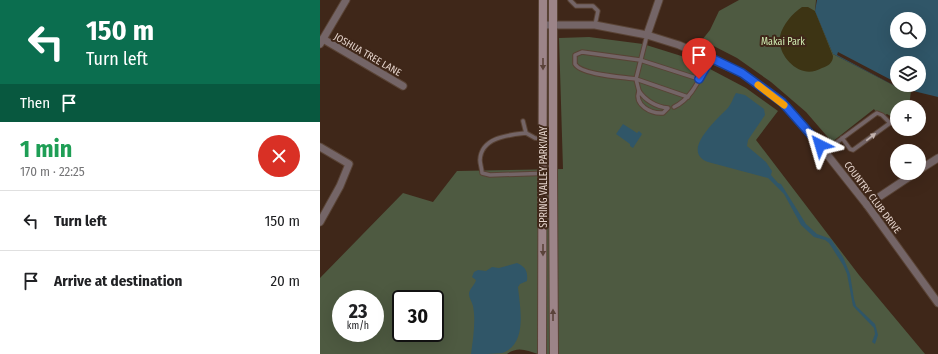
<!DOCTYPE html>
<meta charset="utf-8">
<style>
body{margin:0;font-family:"Fira Sans Condensed",sans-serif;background:#f2f2f2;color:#202124;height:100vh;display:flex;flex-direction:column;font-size:15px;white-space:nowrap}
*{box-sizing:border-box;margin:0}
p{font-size:13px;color:#757577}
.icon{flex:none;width:22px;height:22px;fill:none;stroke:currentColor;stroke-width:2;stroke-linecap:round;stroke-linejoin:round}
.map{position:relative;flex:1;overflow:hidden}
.panel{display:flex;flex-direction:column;background:#fff;width:320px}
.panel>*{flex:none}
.banner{background:#0b6e4f;color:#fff;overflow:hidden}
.fabs{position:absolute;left:570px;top:12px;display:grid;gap:8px}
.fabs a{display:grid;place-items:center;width:36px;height:36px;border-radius:50%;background:#fff;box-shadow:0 4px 16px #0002;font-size:20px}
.speed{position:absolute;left:12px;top:290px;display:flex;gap:8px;font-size:20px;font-weight:700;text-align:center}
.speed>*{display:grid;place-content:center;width:52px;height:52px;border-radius:50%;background:#fff;box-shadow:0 4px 16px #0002;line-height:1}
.speed small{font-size:10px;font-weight:400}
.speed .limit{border:2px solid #111;border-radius:6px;background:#fff;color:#111}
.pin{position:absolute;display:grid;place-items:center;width:34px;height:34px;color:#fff;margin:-41px -17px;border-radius:50% 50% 50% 0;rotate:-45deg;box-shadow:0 0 4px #0007}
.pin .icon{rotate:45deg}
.me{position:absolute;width:44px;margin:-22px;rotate:320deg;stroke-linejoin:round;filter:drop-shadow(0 0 3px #0008)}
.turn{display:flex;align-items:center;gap:14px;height:84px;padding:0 20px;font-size:18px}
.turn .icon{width:52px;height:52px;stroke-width:2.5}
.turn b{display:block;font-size:28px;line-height:34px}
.then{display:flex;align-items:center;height:38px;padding:0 20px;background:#0003;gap:8px;font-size:15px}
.round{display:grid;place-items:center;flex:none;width:42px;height:42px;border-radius:21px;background:#f2f2f2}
.overview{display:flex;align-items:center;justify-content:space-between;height:68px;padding:0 20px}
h1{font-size:24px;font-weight:700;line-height:30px;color:#1e9e55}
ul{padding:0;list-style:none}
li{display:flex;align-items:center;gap:12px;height:60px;padding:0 20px;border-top:1px solid #e0e0e0}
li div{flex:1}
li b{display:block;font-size:15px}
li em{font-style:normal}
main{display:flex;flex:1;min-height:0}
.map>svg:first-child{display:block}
.green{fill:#4e5a41;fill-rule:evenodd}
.sand{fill:#3d3414}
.water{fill:#305668;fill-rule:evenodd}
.pier{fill:#3f2719}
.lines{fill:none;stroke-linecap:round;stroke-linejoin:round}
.lane-casing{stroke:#594335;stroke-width:5.5}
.street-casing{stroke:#594335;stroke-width:9}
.secondary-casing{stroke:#594335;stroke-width:10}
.lane{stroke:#746567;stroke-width:3.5}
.street{stroke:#746567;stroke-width:7}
.secondary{stroke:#9c8488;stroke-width:8}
.oneway{fill:#5b433a}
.oneway2{fill:#c2b2ad}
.route-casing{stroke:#184099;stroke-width:10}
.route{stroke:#2563eb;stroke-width:7}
.slow{stroke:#f59e0b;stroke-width:7}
.labels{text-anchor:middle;stroke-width:4;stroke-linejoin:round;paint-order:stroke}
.park-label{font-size:10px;fill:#d0ecb2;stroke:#3f2719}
.street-label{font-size:10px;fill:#e4d3cb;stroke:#3f2719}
</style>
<main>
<section class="panel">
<div class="banner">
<div class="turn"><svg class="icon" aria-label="left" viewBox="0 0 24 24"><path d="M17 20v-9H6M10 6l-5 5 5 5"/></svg><div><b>150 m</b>Turn left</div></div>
<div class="then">Then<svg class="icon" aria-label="arrive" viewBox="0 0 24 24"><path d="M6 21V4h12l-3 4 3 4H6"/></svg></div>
</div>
<div class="overview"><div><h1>1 min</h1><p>170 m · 22:25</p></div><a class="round" style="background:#d93025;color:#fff"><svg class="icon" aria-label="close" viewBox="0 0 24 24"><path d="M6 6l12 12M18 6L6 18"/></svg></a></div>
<ul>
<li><svg class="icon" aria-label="left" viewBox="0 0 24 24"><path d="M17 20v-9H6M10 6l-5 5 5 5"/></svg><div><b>Turn left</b></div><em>150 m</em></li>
<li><svg class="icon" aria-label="arrive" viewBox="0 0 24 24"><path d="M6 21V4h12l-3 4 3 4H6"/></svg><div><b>Arrive at destination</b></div><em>20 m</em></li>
</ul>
</section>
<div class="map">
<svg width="618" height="354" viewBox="0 0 618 354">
<rect width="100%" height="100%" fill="#3f2719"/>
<g class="green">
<polygon points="419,0 496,0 495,11 513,54 577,87 591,91 589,107 577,107 577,111 572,117 567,114 561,117 558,115 554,109 512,142 486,112 451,82 417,58 382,40 390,30 399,11"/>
<path d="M269 37 323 44 371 59 426 88 458 111 436 140 539 275 605 354H218C207 350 197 346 187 354H0V278L83 193 113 202 137 171 243 169 239 38ZM21 299H55V333H21ZM81 299H115V333H81Z"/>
</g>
<path class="sand" d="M482 7H488L495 11 513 56C513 63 508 66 502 68 496 71 490 73 484 71 470 68 457 50 460 36 463 24 472 14 482 7Z"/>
<g class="water">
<path d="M497 0H618V97L577 87 513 54 495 11ZM577 19H599V41H577ZM577 63H599V85H577Z"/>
<path d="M416 93 425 95 444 109 445 115 428 140 427 146 446 162 452 171 451 175 458 183 461 184 486 224 497 234 511 239 523 257 530 274 534 299 536 306 555 324 557 331 558 335 555 344 552 342 555 334 554 328 533 306 527 274 523 265 509 243 505 240 494 237 481 225 464 194 448 178 388 162C360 152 397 119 407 109 411 105 413 98 416 93Z"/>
<polygon points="303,124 317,133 319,131 322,134 313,148 310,146 310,144 296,134"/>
<path d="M197 263C206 267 208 272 207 281L200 284 198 287C200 308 208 344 182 353 175 354 159 354 151 354 153 339 156 321 153 306 152 302 149 298 149 294 149 289 155 285 156 280L152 277 154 272 158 270 166 271 172 267 179 268Z"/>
</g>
<polygon class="pier" points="518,52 577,83 577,85 592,86 592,90 577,87 517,55"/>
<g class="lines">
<g class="lane-casing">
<g id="lane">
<polyline points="250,0 256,6 273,6 278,11 275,25"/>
<polyline points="327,35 316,79 368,97"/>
<path d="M319 91 316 79C303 77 261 75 255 64V55L262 52 320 60 379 79"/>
<path d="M319 91C325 100 336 107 348 108L343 113C331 114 314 105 319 91Z"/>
<path d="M354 107C373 98 380 77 390 59"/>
<polyline points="203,121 206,133 215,138 232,140"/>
<polyline points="570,123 577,116"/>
<path d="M206 133C189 135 161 137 160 160 160 164 162 169 162 173L170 175 233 173"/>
<polyline points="505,151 554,115 557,113 562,115 570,123 533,150 530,149 522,138"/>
</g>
</g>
<g class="street-casing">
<g id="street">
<polyline points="223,25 275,25 327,35 359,45 422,73 462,102 494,138 547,205 618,303"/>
<polyline points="327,35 339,0"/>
<polyline points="3,39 83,86"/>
<polyline points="0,44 26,0"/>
<polyline points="0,147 29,164 20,186 0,222"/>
<polyline points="599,170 618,158"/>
<polyline points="547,205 595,173"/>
</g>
</g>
<g class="secondary-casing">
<g id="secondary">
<polyline points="233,0 233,173 234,354"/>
<polyline points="222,354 223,0"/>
</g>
</g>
<use href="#lane" class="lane"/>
<use href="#street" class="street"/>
<use href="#secondary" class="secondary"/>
</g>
<defs><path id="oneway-solid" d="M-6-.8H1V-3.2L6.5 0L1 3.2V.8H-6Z"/></defs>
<g class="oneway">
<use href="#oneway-solid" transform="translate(223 64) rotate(90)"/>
<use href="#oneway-solid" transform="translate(223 250) rotate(90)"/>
<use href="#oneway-solid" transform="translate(233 315) rotate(-90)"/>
</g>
<use class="oneway2" href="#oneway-solid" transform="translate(551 137) rotate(-37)"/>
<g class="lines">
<g class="route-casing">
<polyline id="route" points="379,79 391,58 422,73 462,102 500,145"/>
</g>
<use href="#route" class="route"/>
<polyline class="slow" points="438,85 464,105"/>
</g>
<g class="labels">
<g class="park-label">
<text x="463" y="45">Makai Park</text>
</g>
<g class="street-label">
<text transform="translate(48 54) rotate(30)" y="4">JOSHUA TREE LANE</text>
<text transform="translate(223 177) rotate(-90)" y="4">SPRING VALLEY PARKWAY</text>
<text transform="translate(553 197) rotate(53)" y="4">COUNTRY CLUB DRIVE</text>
</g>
</g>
</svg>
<div class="fabs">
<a><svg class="icon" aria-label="search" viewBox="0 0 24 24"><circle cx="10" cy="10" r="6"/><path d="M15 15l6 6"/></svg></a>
<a><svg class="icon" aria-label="layers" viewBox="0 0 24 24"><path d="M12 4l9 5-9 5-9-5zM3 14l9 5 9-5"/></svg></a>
<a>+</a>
<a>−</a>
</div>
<div class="speed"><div>23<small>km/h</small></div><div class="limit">30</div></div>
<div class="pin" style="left:379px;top:79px;background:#d93025"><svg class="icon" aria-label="arrive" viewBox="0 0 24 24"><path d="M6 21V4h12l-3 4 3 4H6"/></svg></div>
<svg class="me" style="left:500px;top:145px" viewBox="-20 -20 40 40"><path d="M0-17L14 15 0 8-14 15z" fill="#2563eb" stroke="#fff" stroke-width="4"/></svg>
</div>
</main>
